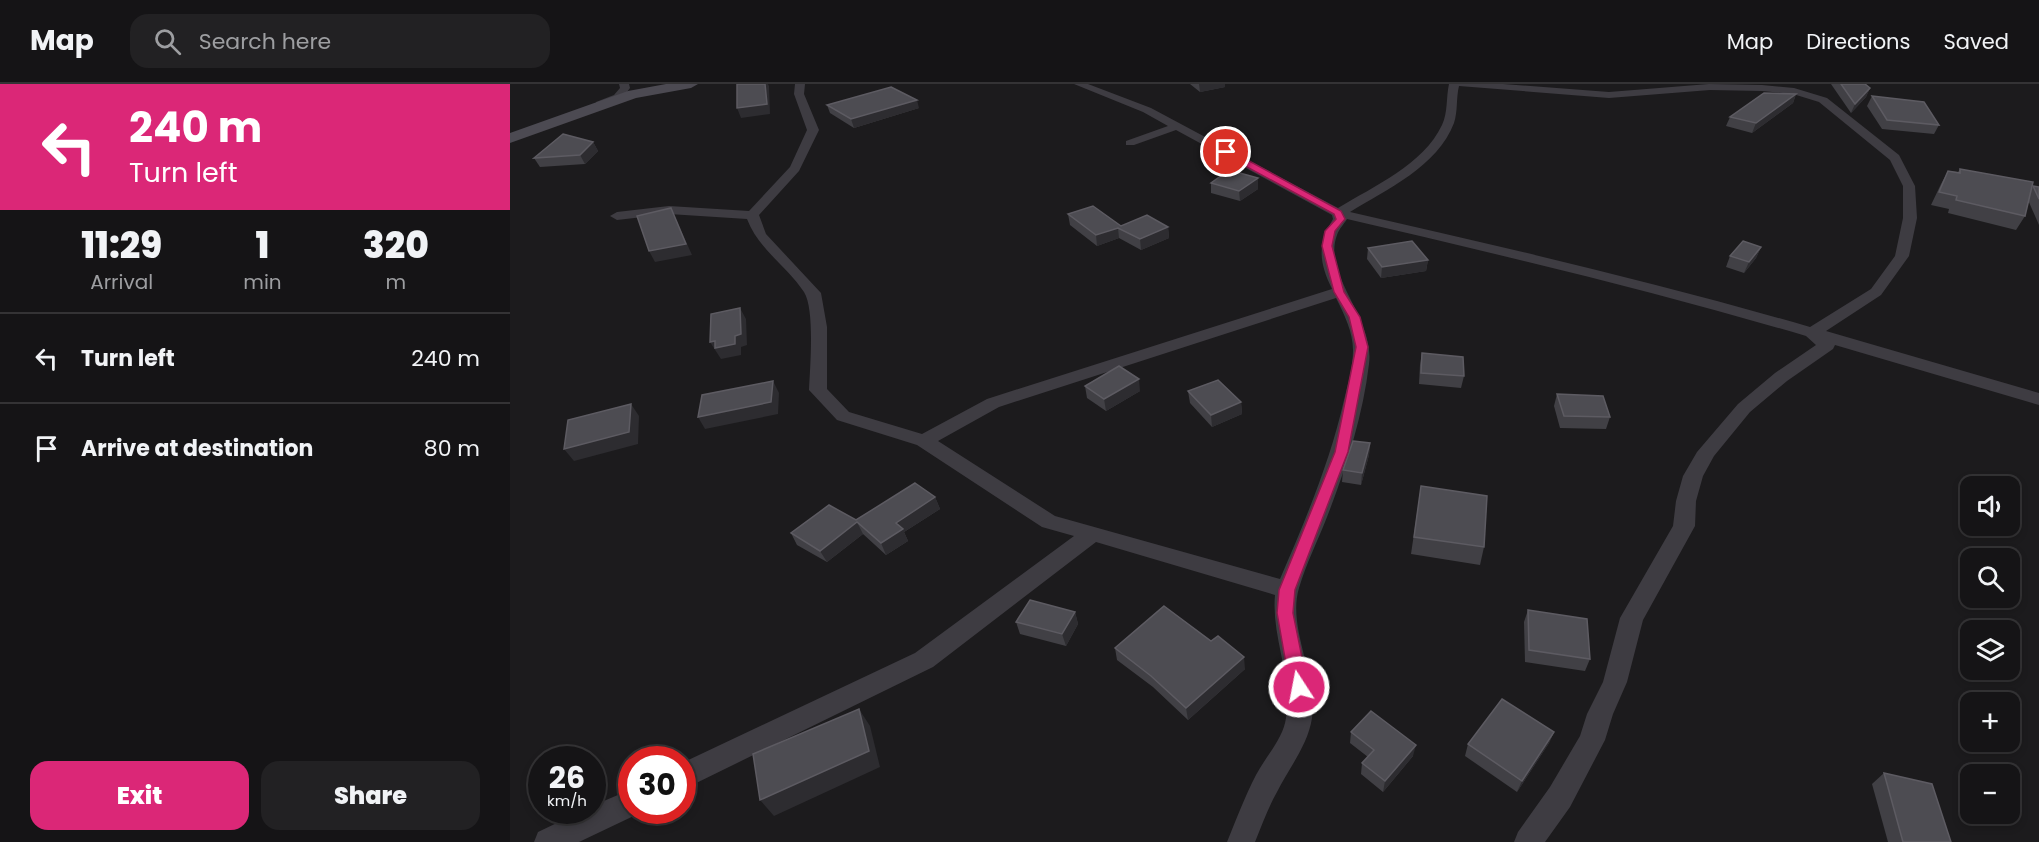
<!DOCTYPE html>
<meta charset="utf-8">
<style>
body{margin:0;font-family:Poppins,sans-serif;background:#222123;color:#f1f3f6;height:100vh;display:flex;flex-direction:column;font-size:22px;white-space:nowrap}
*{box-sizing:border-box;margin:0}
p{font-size:20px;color:#9d9ea1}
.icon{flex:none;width:33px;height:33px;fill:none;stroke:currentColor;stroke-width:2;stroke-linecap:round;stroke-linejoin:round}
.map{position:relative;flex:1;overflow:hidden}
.panel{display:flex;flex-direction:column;background:#151416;width:510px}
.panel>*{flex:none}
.banner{background:#db2777;color:#fff;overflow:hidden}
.fabs{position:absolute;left:1450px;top:392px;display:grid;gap:12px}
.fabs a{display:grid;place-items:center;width:60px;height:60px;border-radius:12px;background:#151416;box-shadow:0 3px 9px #0003,0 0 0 2px #343335;font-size:30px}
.speed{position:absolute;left:18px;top:662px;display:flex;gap:12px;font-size:30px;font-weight:700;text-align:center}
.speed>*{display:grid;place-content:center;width:78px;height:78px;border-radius:50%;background:#151416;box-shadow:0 3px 9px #0003,0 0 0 2px #343335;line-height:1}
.speed small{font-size:15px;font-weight:400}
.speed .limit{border:9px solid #d22;background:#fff;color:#111}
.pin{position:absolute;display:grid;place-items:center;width:51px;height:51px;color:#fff;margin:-26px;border:3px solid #fff;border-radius:50%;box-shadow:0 2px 6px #0007}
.me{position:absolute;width:66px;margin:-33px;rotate:349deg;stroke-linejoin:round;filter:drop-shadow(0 0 4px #0008)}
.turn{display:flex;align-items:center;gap:21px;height:126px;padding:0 30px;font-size:27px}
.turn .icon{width:78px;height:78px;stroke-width:2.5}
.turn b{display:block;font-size:42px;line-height:51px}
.eta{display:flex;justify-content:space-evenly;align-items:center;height:102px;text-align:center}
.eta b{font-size:36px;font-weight:800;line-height:42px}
.cta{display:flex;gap:12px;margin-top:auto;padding:12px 30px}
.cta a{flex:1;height:69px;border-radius:18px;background:#db2777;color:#fff;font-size:24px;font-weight:800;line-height:69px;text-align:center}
.cta a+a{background:#222123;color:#f1f3f6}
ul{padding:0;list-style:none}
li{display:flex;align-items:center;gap:18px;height:90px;padding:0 30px;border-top:2px solid #343335}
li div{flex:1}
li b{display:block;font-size:22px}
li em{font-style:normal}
header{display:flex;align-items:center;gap:36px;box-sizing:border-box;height:84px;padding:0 30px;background:#151416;border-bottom:2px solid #343335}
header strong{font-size:28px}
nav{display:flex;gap:33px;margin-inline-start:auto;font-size:21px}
.search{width:420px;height:54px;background:#222123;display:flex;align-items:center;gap:15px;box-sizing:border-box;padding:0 21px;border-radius:18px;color:#9d9ea1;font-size:22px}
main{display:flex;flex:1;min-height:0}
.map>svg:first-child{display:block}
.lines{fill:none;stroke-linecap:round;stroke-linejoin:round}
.street{fill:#3e3c42;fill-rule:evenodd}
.secondary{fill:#4c4a52;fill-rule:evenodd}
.wall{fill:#414045}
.shaded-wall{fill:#2d2c30}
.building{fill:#4d4c52;stroke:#5d5b62;stroke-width:1.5}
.route{fill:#db2777;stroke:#8e194d;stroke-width:1.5}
</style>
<header>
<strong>Map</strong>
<div class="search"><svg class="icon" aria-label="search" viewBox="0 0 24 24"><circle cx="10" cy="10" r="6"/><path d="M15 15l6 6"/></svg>Search here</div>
<nav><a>Map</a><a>Directions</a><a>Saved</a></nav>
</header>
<main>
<section class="panel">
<div class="banner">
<div class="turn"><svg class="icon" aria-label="left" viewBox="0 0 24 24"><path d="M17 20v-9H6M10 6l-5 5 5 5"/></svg><div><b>240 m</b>Turn left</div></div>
</div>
<div class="eta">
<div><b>11:29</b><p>Arrival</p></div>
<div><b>1</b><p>min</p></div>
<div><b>320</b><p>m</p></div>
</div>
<ul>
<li><svg class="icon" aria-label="left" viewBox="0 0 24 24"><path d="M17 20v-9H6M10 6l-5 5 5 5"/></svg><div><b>Turn left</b></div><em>240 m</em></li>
<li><svg class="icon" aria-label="arrive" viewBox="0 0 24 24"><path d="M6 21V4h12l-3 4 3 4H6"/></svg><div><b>Arrive at destination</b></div><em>80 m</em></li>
</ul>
<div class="cta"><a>Exit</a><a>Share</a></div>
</section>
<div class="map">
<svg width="1529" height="758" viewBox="0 0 1529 758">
<rect width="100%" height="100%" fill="#1c1b1d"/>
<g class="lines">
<g class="street">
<path d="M109 0H119L120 4C112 15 100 24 86 22V18L104 11 110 4Z"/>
<path d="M285 0H295L294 10 309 46 289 87 249 131 256 150 311 209 317 243V305L339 328 412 350 477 315 822 205C809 178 807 161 823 135L822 131 666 46 624 61H616V57L658 42 633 28 564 0H578L641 24 828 124C864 102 913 81 932 41 938 29 936 13 939 0H993L1099 8 1199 0 1252 1 1284 4 1317 14 1389 71 1405 102 1407 134 1399 172 1371 211 1316 247 1529 309V321L1325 261 1323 265 1277 297 1240 328 1204 372 1193 392 1186 417 1185 442 1133 536 1117 598 1103 630 1095 656 1060 723 1035 758H1004L1008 748 1040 703 1070 652 1077 630 1093 598 1110 534 1163 442 1166 417 1173 392 1187 368 1228 320 1265 289 1306 261 1296 252C1144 207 991 171 837 135 834 140 829 145 827 151 812 191 865 234 859 280 853 332 836 384 817 433 808 456 796 480 789 504 777 544 808 592 802 634 798 661 779 684 767 708 758 724 752 741 745 758H717C726 736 735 712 746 691 756 672 773 655 776 634 783 593 761 553 765 511L586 458 423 583 172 706V679L405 569 564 452 532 443 407 361 327 336 299 306C300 284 305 225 294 208 276 181 249 166 237 135L159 130 107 136 100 132 107 128 159 122 239 127 280 83 297 46 284 10ZM949 2 1099 14 1200 6 1252 7 1283 10 1309 18 1380 76 1393 102V134L1385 172 1361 205 1300 243C1148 199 994 163 840 128 876 106 928 82 944 39 948 27 946 14 949 2ZM826 214C834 230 843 248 843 266 843 283 838 300 834 316 820 378 795 437 770 495L545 432 428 357 489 323Z"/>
<polygon points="122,705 122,726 132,728 69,758 24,758 28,748 74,726 82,726 82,722"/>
</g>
<polygon class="secondary" points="156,0 188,0 181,4 126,14 0,59 0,49 118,7"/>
</g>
<g class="wall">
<polygon points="680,0 715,0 715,3 690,8"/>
<polygon points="1321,0 1355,0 1360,4 1356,13 1341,29"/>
<polygon points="1286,10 1283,19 1242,49 1216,42 1220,33"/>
<polygon points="1362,12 1429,41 1424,50 1372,45 1357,22"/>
<polygon points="317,21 409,24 344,44 320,29"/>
<polygon points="83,58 88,67 75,80 30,83 24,74"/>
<polygon points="1450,85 1521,106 1523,102 1529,103 1529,141 1518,116 1515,132 1506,146 1438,129 1439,125 1421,121 1431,100 1438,87 1448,88"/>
<polygon points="701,99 748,105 730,117 701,109"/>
<polygon points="558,130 611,142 658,143 659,154 631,166 609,154 587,162 560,141"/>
<polygon points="1251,163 1246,174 1234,189 1216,183 1220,172"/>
<polygon points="858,164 918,176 916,187 871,194 857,175"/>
<polygon points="912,269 954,292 951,304 909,300 910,281"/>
<polygon points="575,302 630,307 596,327 577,314"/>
<polygon points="678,307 731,318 732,330 702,343 680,319"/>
<polygon points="1047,310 1100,333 1096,345 1050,344 1044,322"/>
<polygon points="860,359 859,371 851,401 832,398 833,386"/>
<polygon points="911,402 974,463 970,481 901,470"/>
<polygon points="425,413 430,425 394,448 398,457 376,471 353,450 317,478 287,461 281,449 346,436"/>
<polygon points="1018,526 1080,575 1075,587 1015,578 1014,538"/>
<polygon points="565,528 568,540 556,562 510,550 506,538"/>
<polygon points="701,557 735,585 678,636 643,603 607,576 605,564"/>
<polygon points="841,648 903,672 873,708 851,690 852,679 858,673 840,659"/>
<polygon points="1044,648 1039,659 1007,708 955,672 958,660"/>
<polygon points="1374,689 1441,758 1378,758 1362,700"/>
</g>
<g class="shaded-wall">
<polygon points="255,0 258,0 259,2 260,30 231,34 227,24"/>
<polygon points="689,0 715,0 715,3 690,8"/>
<polygon points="1360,4 1356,13 1341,29 1345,20"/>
<polygon points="1286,10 1283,19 1242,49 1246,39"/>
<polygon points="407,16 409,24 344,44 341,35"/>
<polygon points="83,58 88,67 75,80 70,71"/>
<polygon points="748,94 748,105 730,117 729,107"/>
<polygon points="161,124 182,171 145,178 139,167"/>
<polygon points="658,143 659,154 631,166 630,155"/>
<polygon points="608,144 609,154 587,162 586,151"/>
<polygon points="1251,163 1246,174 1234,189 1239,178"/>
<polygon points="918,176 916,187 871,194 872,183"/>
<polygon points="230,224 236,235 237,261 231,263 231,271 211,275 200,258 225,252"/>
<polygon points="629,295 630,307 596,327 594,315"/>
<polygon points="263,297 269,309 268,330 195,345 188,333"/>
<polygon points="731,318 732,330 702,343 701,331"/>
<polygon points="121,320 129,332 128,360 64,377 54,365"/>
<polygon points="860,359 859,371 851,401 852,389"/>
<polygon points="425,413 430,425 394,448 398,457 376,471 371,459 386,439"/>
<polygon points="347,438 353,450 317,478 310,467"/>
<polygon points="565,528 568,540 556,562 552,550"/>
<polygon points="734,573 735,585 678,636 676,624"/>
<polygon points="349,625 360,642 370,683 264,732 250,716"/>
<polygon points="1044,648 1039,659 1007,708 1012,697"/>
<polygon points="906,661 903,672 873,708 875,697"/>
</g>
<g class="building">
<polygon points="227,0 255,0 257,20 227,24"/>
<polygon points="1331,0 1355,0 1360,4 1345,20"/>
<polygon points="381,3 407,16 341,35 317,21"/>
<polygon points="1254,9 1286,10 1246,39 1220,33"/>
<polygon points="1362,12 1414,18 1429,41 1377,36"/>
<polygon points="53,50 83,58 70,71 24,74"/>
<polygon points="1450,85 1523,98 1515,132 1446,116 1447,112 1429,108 1438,87 1450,89"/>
<polygon points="719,86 748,94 729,107 701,99"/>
<polygon points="1523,102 1529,103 1529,115"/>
<polygon points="583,122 611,142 637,131 658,143 630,155 608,144 586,151 558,130"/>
<polygon points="161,124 176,160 139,167 127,132"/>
<polygon points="902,157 918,176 872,183 858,164"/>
<polygon points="1233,157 1251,163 1239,178 1220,172"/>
<polygon points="230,224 231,250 225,252 225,260 205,264 205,257 200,258 201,230"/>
<polygon points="912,269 953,273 954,292 911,289"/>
<polygon points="609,282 629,295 594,315 575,302"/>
<polygon points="708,296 731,318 701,331 678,307"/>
<polygon points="263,297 261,318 188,333 192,311"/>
<polygon points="1047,310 1093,312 1100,333 1054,332"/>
<polygon points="121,320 119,348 54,365 58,336"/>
<polygon points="843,357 860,359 852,389 833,386"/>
<polygon points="405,399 425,413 386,439 393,445 371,459 347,438 310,467 281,449 319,421 346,436"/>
<polygon points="911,402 977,412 974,463 904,453"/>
<polygon points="520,516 565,528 552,550 506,538"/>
<polygon points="654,522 701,557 708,552 734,573 676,624 641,592 605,564"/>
<polygon points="1018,526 1077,535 1080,575 1019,566"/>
<polygon points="992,615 1044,648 1012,697 958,660"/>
<polygon points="349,625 359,667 250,716 243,670"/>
<polygon points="861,627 906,661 875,697 852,679 864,666 841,648"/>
<polygon points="1374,689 1422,700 1441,758 1393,758"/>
</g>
<polygon class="route" points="713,66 719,66 831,127 835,135 825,147 822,162 834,208 850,233 858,263 838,368 785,506 783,529 798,603 795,609 789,611 783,609 780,603 767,529 769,506 825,368 846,263 839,233 824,208 812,162 815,147 826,135 824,130 713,70"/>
</svg>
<div class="fabs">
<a><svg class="icon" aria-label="sound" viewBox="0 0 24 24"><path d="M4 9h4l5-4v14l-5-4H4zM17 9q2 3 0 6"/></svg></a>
<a><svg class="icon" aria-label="search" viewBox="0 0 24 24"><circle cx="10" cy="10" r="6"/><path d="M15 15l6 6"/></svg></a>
<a><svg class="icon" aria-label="layers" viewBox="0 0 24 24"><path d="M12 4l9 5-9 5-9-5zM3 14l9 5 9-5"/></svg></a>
<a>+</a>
<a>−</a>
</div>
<div class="speed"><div>26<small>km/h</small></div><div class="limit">30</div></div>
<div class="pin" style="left:716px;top:68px;background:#d93025"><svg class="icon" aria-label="arrive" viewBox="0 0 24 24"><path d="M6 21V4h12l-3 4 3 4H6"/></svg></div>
<svg class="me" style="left:789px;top:603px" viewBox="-20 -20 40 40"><circle r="17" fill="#db2777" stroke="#fff" stroke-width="3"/><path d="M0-11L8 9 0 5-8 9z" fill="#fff"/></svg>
</div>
</main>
